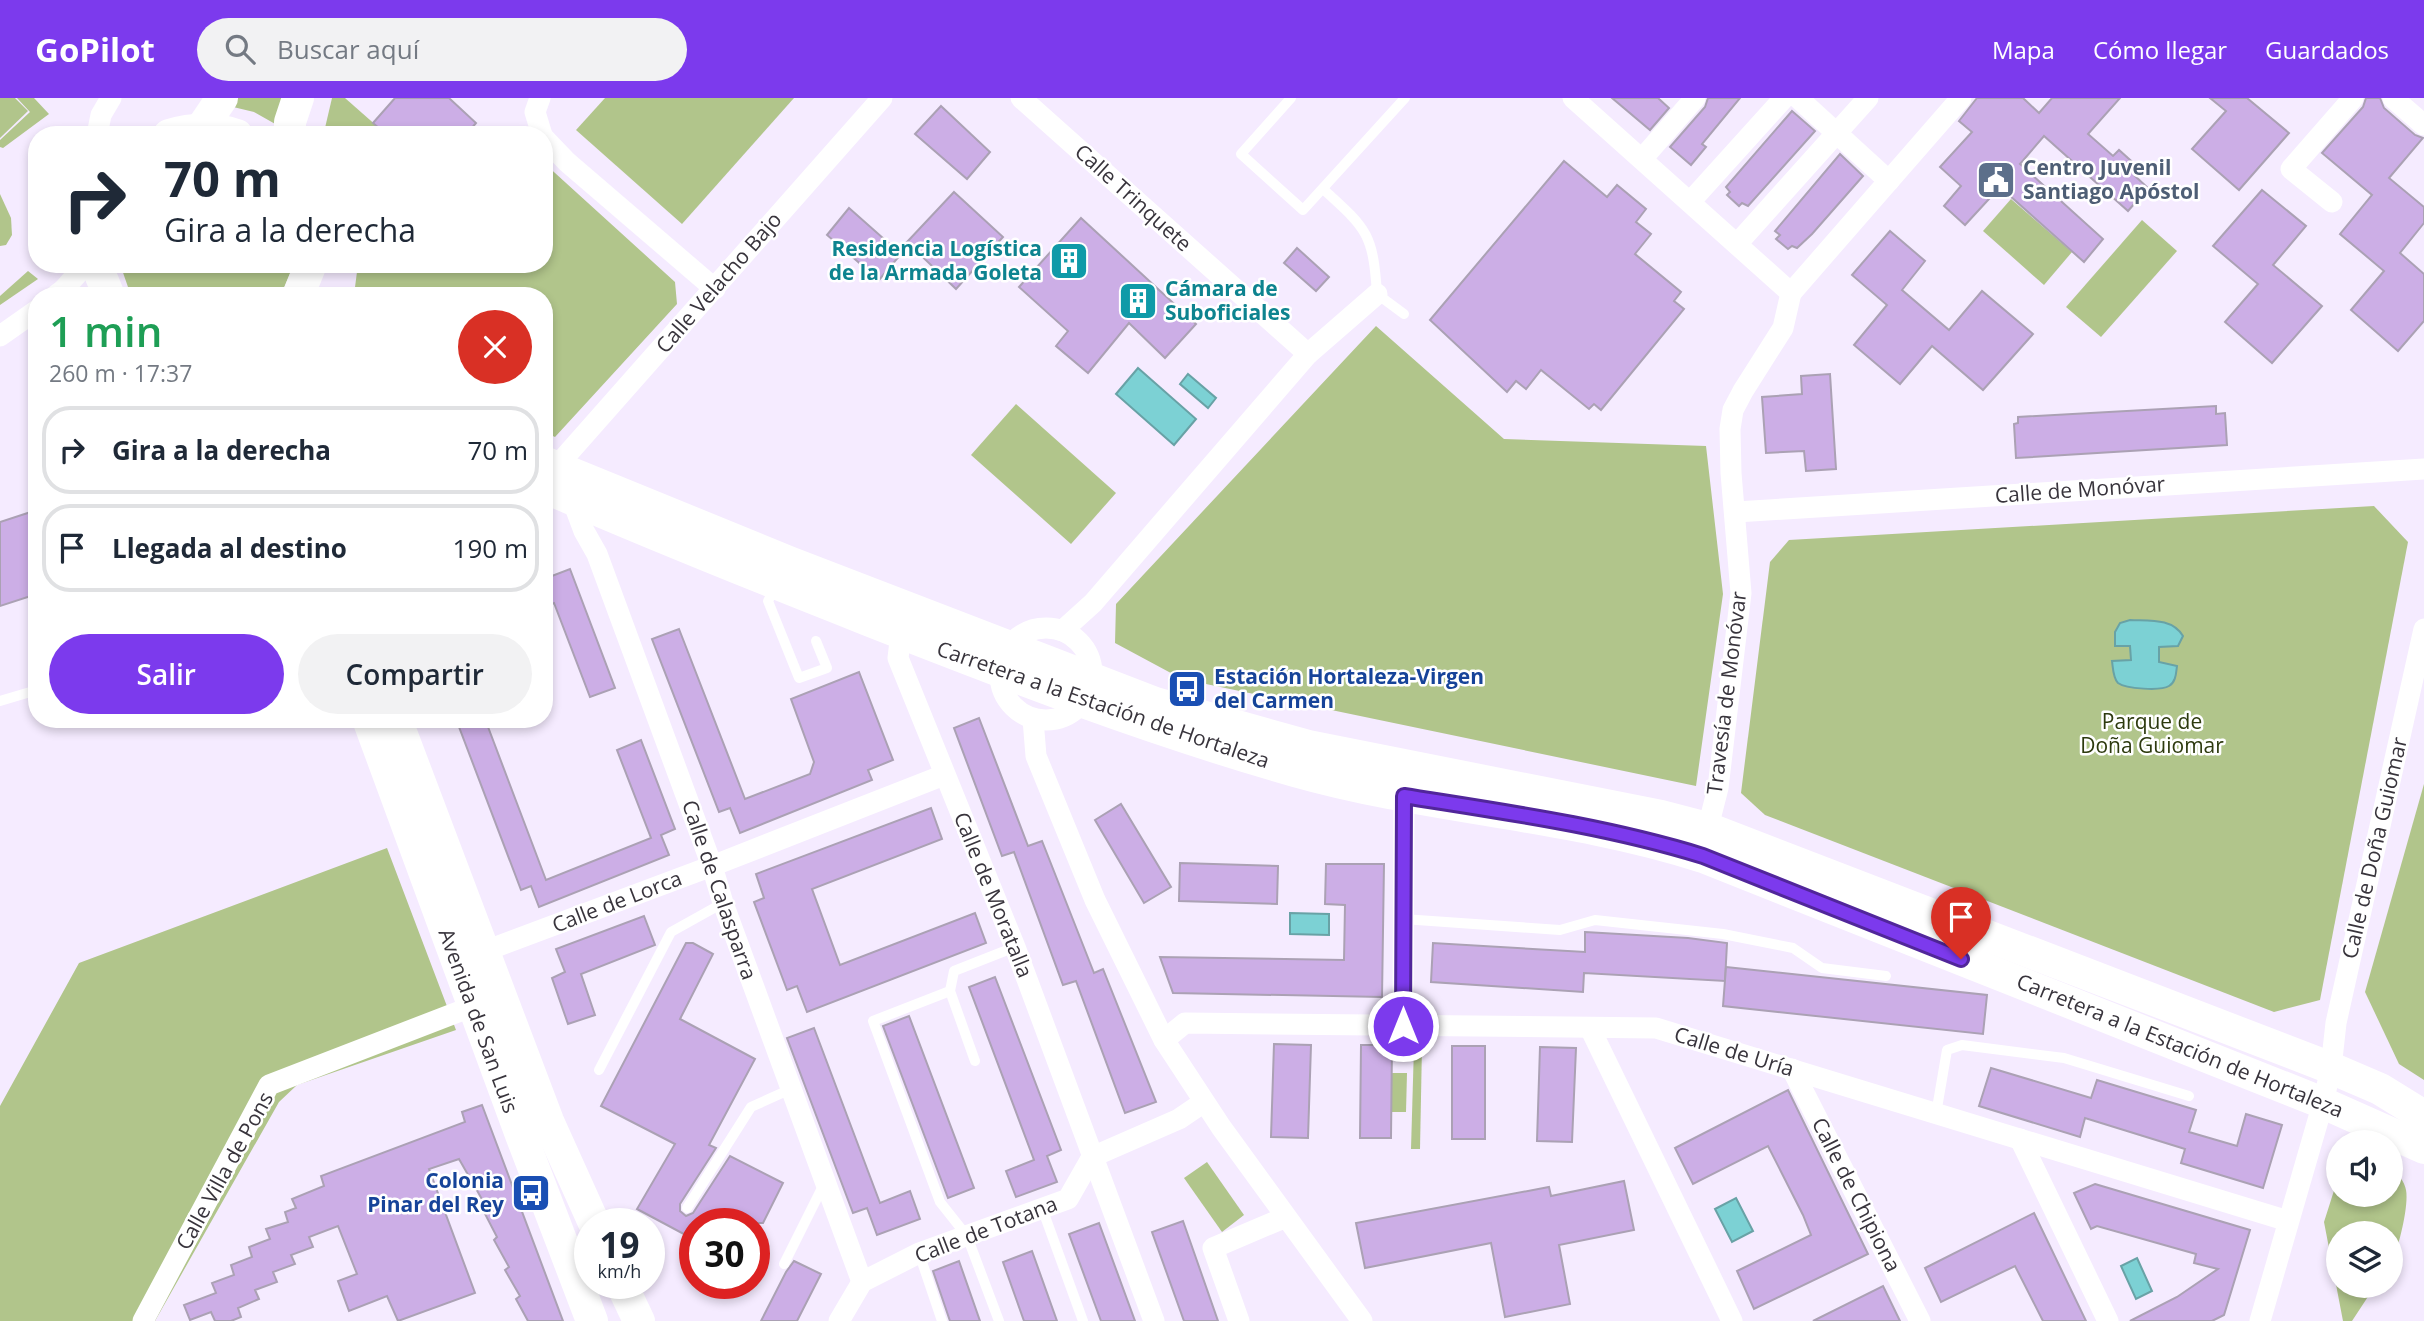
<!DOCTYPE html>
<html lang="es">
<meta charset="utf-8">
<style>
body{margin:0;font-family:"Open Sans",sans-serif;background:#f2f2f3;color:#1f2937;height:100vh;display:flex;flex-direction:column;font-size:26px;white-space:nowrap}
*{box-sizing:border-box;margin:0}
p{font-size:23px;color:#747a83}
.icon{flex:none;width:38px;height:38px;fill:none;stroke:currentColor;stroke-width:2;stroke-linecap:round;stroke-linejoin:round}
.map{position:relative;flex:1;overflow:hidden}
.panel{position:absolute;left:28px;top:189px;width:525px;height:441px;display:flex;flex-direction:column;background:#fff;border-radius:28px;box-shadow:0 4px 10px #0003}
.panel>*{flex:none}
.banner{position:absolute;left:28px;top:28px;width:525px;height:147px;border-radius:28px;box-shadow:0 4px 10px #0003;background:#fff;color:#1f2937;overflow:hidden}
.fabs{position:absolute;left:2326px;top:1032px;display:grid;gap:14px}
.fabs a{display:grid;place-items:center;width:77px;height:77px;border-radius:50%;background:#fff;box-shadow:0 4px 10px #0003;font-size:35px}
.speed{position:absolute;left:574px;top:1110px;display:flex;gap:14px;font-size:35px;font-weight:700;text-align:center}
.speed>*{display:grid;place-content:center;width:91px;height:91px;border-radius:50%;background:#fff;box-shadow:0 4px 10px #0003;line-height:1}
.speed small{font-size:18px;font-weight:400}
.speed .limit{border:10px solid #d22;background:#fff;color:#111}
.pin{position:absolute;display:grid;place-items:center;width:60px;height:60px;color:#fff;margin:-72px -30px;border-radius:50% 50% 50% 0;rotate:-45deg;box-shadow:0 0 7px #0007}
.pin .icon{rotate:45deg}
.me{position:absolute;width:77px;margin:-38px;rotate:0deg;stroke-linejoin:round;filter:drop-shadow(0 0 5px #0008)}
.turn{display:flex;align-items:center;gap:24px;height:147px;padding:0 21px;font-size:32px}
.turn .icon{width:91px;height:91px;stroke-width:2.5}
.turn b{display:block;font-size:49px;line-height:60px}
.round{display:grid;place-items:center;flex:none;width:74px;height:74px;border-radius:37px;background:#f2f2f3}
.overview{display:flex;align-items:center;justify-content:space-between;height:119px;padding:0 21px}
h1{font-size:42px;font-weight:600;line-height:52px;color:#1e9e55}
.cta{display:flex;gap:14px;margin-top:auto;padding:14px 21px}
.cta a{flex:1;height:80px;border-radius:42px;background:#7c3aed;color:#fff;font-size:28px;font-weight:600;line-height:80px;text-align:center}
.cta a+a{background:#f2f2f3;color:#1f2937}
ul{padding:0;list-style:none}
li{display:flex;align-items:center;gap:21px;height:88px;margin:0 14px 10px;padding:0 7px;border:4px solid #e0e1e3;border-radius:28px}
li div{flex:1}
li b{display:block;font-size:26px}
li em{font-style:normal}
header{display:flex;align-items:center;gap:42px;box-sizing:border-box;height:98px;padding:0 35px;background:#7c3aed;color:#fff}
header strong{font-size:33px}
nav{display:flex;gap:38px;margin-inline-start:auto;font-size:24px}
.search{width:490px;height:63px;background:#f2f2f3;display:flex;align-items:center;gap:18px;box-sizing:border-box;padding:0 24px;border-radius:38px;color:#747a83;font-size:26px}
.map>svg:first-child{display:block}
.green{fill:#b1c58b}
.water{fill:#7cd1d4;stroke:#68a2a6;stroke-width:2}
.building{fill:#ccaee6;stroke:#aba1b4;stroke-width:2}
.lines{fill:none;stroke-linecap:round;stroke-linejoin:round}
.lane{stroke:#fff;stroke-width:10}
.street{stroke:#fff;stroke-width:21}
.secondary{stroke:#fff;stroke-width:32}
.route-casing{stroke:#51269a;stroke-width:18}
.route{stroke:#7c3aed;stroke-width:12}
.labels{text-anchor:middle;stroke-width:5;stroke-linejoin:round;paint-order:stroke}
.service-label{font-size:21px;font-weight:bold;fill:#4e5e75;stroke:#fff;text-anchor:start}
.street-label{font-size:21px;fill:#38343c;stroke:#fff}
.culture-label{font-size:21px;font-weight:bold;fill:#0d838f;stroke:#fff;text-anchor:end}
.transit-label{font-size:21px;font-weight:bold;fill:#164399;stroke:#fff;text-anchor:start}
.park-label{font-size:21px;fill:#2d3a0e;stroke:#fff}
</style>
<header>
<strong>GoPilot</strong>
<div class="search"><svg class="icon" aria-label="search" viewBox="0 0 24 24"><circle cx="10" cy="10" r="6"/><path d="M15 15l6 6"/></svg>Buscar aquí</div>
<nav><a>Mapa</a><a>Cómo llegar</a><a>Guardados</a></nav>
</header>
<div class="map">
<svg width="2424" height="1223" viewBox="0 0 2424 1223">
<rect width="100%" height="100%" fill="#f5ebff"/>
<g class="green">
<polygon points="0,0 15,0 28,13 0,40"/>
<polygon points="17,0 34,0 49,16 3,50 0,49 0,42 30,14"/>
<polygon points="231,0 288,0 277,27 254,14 229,8"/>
<polygon points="332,0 345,0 387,37 328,37 325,30"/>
<polygon points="605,0 794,0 682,126 576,32"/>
<polygon points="544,65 675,184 677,206 555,339 544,334 544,198 354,197 358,166 544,166"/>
<polygon points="0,96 11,120 12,137 6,147 0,148"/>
<polygon points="2011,101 2072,154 2044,187 1983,133"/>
<polygon points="2142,122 2177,153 2101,239 2066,209"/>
<polygon points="120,166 294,166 283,192 278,198 136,198 128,189"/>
<polygon points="28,173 38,181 0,207 0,198"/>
<polygon points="1376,228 1504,341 1706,348 1723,496 1696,688 1182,581 1115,545 1116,506"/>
<polygon points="1016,306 1116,395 1071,446 971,357"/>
<polygon points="2374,408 2408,444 2320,902 2274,914 1765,717 1741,695 1770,464 1789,442"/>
<polygon points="2424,686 2424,982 2399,966 2365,894"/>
<polygon points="387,750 456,932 297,987 279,1004 155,1223 0,1223 0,1008 79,865"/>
<polygon points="1414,948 1422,948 1420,1051 1411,1051"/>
<polygon points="1392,975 1407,975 1406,1014 1392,1014"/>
<polygon points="1207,1064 1244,1117 1222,1134 1184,1080"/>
<path d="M2391 1068C2396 1073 2405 1084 2406 1092 2409 1107 2399 1151 2391 1164L2390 1136H2338V1188H2375L2352 1223H2343L2324 1124 2338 1080V1097H2390Z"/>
</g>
<g class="water">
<polygon points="1138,270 1196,321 1174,347 1116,296"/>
<polygon points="1188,276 1216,300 1208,310 1180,286"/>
<path d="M2130 522C2150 523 2172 520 2183 538L2178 548 2159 549V564L2177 568C2176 575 2176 584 2169 588 2161 593 2126 591 2118 585 2113 580 2113 570 2112 563L2131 562 2130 548H2115V534L2120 525Z"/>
<polygon points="1290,815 1329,816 1329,837 1290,836"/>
<polygon points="1736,1100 1753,1133 1732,1144 1715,1111"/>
<polygon points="2137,1160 2152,1193 2136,1201 2121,1168"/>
</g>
<g class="building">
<polygon points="395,0 449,0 476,25 466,37 387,37 373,25"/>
<polygon points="1612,0 1658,0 1669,10 1650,32"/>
<polygon points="1708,0 1740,0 1702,46 1706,49 1691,67 1670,49 1705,9"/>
<polygon points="1977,0 2023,0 2039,15 2052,0 2120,0 2088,36 2113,58 2119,52 2139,70 2134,77 2148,90 2128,113 2044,38 2020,66 2103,141 2084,164 2000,89 1965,127 1944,108 1961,88 1940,69 1972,34 1959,23"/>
<polygon points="2210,0 2247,0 2289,35 2239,92 2192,51 2226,13"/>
<polygon points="2366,0 2380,0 2384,10 2415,37 2423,40 2389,80 2424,109 2424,125 2400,155 2424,176 2424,223 2398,253 2351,212 2384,173 2340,136 2372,97 2322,55 2363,9"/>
<polygon points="941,8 990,54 967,81 915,36"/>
<polygon points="1792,13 1815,33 1748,108 1742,105 1739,108 1727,97 1730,94 1726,89"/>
<polygon points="1840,56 1863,78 1812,136 1797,150 1792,148 1788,151 1776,141 1780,137 1775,133"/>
<polygon points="1564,63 1607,99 1617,87 1646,111 1636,124 1651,136 1635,156 1681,194 1674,203 1684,211 1601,312 1594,306 1589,311 1541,272 1526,291 1516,283 1507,294 1430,222"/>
<polygon points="2262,92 2306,128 2273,167 2322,208 2272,265 2225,224 2258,186 2213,148"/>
<polygon points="954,94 1003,139 956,191 907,144"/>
<polygon points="849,110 901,156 879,182 827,137"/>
<polygon points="1081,120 1196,226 1165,260 1129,225 1088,275 1056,248 1068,233 1019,189"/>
<polygon points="1890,133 1925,163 1902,192 1949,232 1982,193 2033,236 1983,292 1932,248 1900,286 1854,247 1887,207 1852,177"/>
<polygon points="1297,150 1329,179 1316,193 1284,165"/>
<polygon points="1830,276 1836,371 1806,373 1804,353 1766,355 1762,299 1802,296 1801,278"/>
<polygon points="2216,308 2216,316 2225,315 2227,347 2016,360 2014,326 2018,325 2018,319"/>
<polygon points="37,412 37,496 0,508 0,424"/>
<polygon points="570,471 615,590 590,599 554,505 544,509 544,481"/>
<polygon points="679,531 745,701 810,676 814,664 791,601 859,574 893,662 868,672 872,682 740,735 730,710 719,714 652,541"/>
<polygon points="979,620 1028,748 1042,743 1094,875 1103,871 1156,1004 1125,1015 1076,883 1063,887 1014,754 1002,758 954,630"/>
<polygon points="456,621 485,621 546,782 651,740 617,652 641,642 675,731 661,737 669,757 539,809 531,788 521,792"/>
<polygon points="1121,706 1171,789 1144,805 1095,722"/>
<polygon points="931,710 942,741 812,791 840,867 975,815 986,845 807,914 797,888 787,892 754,804 764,800 756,776"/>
<polygon points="1180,765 1278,768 1277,806 1179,803"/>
<polygon points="1326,766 1384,766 1382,899 1173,895 1160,859 1344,862 1345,807 1325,806"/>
<polygon points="644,818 655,847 581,876 595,917 568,926 552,880 565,874 556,851"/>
<polygon points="1585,834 1688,840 1727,845 1725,883 1584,875 1583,894 1431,884 1433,845 1585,854"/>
<polygon points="686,845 693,845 713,856 680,921 755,961 709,1047 716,1050 680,1106 680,1113 686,1118 693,1115 730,1058 783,1085 763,1125 695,1125 695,1142 637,1111 675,1046 601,1008"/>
<polygon points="1726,869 1987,897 1983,936 1723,908"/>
<polygon points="995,879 1061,1052 1047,1058 1057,1084 1016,1099 1006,1073 1034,1062 969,889"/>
<polygon points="909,918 974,1090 948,1100 883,928"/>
<polygon points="814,930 880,1105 910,1093 920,1121 877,1137 867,1110 853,1115 787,940"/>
<polygon points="1274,946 1311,947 1308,1040 1271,1039"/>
<polygon points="1361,947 1392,947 1391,1040 1360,1040"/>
<rect x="1452" y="948" width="33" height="93"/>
<polygon points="1540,949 1576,950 1572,1044 1537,1043"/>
<polygon points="1991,970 2091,1000 2097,982 2196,1012 2189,1034 2237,1048 2246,1016 2282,1027 2263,1090 2181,1065 2185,1051 2085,1020 2080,1039 1979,1008"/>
<polygon points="1788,992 1868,1156 1754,1211 1737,1173 1811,1137 1803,1117 1768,1048 1693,1086 1675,1050"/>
<polygon points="482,1007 563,1223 528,1223 516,1201 520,1198 505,1172 509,1169 494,1142 497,1139 483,1112 487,1110 459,1061 429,1071 475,1195 398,1223 387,1198 349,1213 338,1183 357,1176 338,1128 309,1139 313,1149 291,1157 295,1166 273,1174 277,1184 255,1192 259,1201 238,1210 241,1219 231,1223 215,1223 211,1214 190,1222 184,1207 216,1195 212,1185 234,1177 231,1167 252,1159 249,1149 270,1141 266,1131 288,1124 285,1114 296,1110 292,1101 324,1088 321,1078 465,1024 462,1014"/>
<polygon points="1624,1083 1634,1132 1559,1147 1570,1206 1505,1219 1491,1145 1365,1170 1356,1125 1549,1089 1551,1098"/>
<polygon points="2095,1086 2250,1132 2224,1217 2212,1223 2130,1223 2177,1199 2218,1171 2194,1165 2196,1156 2097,1128 2091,1131 2074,1095"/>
<polygon points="2034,1115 2086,1223 2043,1223 2015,1168 1941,1204 1925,1170"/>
<polygon points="1183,1123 1218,1223 1184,1223 1152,1134"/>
<polygon points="1099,1125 1135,1223 1101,1223 1069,1136"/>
<polygon points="1032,1153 1057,1223 1024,1223 1003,1164"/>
<polygon points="794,1163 821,1176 797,1223 761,1223 786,1174"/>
<polygon points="959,1163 980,1223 950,1223 933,1173"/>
<polygon points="1883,1188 1900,1223 1813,1223"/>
</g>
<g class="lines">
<g class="lane">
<polyline points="1291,0 1241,56 1303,112 1405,0"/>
<path d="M1323 91C1367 131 1373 135 1377 196L1404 216"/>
<polyline points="776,488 768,503 799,580 827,570 816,543"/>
<polyline points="0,603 37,592"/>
<polyline points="1403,821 1560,832 1595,822 1723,836 1793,850 1822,870 1886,878"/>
<polyline points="950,893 975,963"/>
<polyline points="599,972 671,834 723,805"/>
<polyline points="1936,1016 1947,952 1962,947 2064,960 2189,998"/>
<polyline points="687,1110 751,1009 791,991"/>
<polyline points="1042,1110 1083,1223"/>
<polyline points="919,1155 942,1223"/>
<polyline points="784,1166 825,1084"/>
<polyline points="999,1223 967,1138 940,1104 873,923 950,893 954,873 1015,849"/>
</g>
<g class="street">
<polyline points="540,0 535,14 542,37"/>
<polyline points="1021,0 1308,256"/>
<polyline points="1573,0 1791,195"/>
<polyline points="1798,0 1889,83"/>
<polyline points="2393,0 2424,27"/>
<polyline points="97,37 101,17 111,0"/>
<polyline points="544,40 567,64 715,191"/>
<polyline points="1642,61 1695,0"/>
<polyline points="1690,104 1784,0"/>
<polyline points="2332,104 2291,71 2353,0"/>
<polyline points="1737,146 1868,0"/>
<polyline points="1791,195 1961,0"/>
<polyline points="55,198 64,191 86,166"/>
<polyline points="0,238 37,212"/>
<polyline points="556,369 882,0"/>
<polyline points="572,401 584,433 597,456 712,768 723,805 862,1184"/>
<polyline points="1736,414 2424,371"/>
<circle cx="1046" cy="576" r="46"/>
<polyline points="1062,533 1093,505 1308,256 1377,196"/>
<polyline points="901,535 898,560 1015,849 1154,1223"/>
<polyline points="1033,621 1036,658 1095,802 1164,942 1221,1029 1362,1223"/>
<polyline points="1705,741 1718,690 1741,495 1731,375 1730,331 1733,312 1743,293 1783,230 1791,195"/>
<polyline points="485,853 712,768 944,677"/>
<polyline points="1403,927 1404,698"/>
<polyline points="1590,930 1732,1223"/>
<polyline points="1164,942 1185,925 1656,930 2288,1123"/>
<polyline points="1792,971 1920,1223"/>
<polyline points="2020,1041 2108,1223"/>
<polyline points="143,1223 269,987 458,914"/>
<polyline points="839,1223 862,1184 919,1155 1068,1101 1092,1059 1179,1021 1204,1004"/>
<polyline points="1239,1223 1213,1150 1286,1119"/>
<polyline points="2260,1223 2323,1005 2331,970 2336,925 2424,531"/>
</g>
<g class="secondary">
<polyline points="201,31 222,0"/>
<path d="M169 37C192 30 214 29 237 37"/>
<polyline points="290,37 290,24 298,0"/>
<polyline points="96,166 109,198"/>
<polyline points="298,198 311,166"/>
<polyline points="544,364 789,464 1155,605 1308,648 1661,718 1707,730 2331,970 2380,991 2424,1018"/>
<path d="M544 389C651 436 759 479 868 522 1008 577 1150 632 1295 673 1429 711 1570 716 1703 759L2323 1005 2424 1050"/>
<polyline points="368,621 521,1037 592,1223"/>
<polyline points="396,621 548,1023 594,1125"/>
<polyline points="621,1185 639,1223"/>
</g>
</g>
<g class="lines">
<g class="route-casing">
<path id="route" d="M1403 928 1404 698C1504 714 1606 728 1703 758L1961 861"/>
</g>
<use href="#route" class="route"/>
</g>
<defs>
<g id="civic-square" transform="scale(2.0125)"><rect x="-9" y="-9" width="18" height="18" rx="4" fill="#5c6f8a" stroke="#fff"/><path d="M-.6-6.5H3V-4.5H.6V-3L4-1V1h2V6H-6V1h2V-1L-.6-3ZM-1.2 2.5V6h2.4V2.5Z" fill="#fff"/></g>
<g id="building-square" transform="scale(2.0125)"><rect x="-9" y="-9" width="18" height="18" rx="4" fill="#0f9aa8" stroke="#fff"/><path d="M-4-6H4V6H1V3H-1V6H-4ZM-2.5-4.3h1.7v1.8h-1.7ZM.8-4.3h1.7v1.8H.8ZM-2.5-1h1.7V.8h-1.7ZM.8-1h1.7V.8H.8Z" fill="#fff"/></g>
<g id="bus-square" transform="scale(2.0125)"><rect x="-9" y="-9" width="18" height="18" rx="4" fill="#1a4fb4" stroke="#fff"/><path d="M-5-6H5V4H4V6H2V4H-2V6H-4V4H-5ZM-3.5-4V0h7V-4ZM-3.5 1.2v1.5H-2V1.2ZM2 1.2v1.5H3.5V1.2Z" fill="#fff"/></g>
</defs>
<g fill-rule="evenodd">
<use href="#civic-square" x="1996" y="82"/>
<use href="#building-square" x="1069" y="163"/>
<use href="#building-square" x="1138" y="203"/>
<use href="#bus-square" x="1187" y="591"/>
<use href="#bus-square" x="531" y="1095"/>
</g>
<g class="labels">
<g class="service-label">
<text x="2023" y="77">Centro Juvenil<tspan x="2023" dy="24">Santiago Apóstol</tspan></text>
</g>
<g class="street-label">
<text transform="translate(1133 100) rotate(42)" y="7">Calle Trinquete</text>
<text transform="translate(719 185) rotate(-49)" y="7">Calle Velacho Bajo</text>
<text transform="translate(2080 392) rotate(-4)" y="7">Calle de Monóvar</text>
<text transform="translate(1727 595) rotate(-83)" y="7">Travesía de Monóvar</text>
<text transform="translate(1103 607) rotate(19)" y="7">Carretera a la Estación de Hortaleza</text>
<text transform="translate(2375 750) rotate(-77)" y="7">Calle de Doña Guiomar</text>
<text transform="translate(719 792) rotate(71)" y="7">Calle de Calasparra</text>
<text transform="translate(993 797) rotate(68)" y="7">Calle de Moratalla</text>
<text transform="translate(617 804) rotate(-21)" y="7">Calle de Lorca</text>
<text transform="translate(478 923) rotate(70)" y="7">Avenida de San Luis</text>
<text transform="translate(2180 948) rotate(22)" y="7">Carretera a la Estación de Hortaleza</text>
<text transform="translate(1734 954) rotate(17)" y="7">Calle de Uría</text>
<text transform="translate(225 1073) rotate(-61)" y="7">Calle Villa de Pons</text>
<text transform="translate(1856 1097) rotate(63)" y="7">Calle de Chipiona</text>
<text transform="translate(986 1132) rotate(-21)" y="7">Calle de Totana</text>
</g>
<g class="culture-label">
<text x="1042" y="158">Residencia Logística<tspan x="1042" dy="24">de la Armada Goleta</tspan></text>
<text x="1165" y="198" text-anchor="start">Cámara de<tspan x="1165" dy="24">Suboficiales</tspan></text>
</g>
<g class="transit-label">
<text x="1214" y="586">Estación Hortaleza-Virgen<tspan x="1214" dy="24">del Carmen</tspan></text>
<text x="504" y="1090" text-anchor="end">Colonia<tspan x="504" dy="24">Pinar del Rey</tspan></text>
</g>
<g class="park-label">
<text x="2152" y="631">Parque de<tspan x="2152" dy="24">Doña Guiomar</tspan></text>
</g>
</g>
</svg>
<div class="fabs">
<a><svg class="icon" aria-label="sound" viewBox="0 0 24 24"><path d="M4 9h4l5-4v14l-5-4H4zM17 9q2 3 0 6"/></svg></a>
<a><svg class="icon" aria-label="layers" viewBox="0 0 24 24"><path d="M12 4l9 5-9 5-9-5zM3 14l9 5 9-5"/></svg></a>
</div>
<div class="speed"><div>19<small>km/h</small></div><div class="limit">30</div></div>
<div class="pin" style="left:1961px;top:861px;background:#d93025"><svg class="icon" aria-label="arrive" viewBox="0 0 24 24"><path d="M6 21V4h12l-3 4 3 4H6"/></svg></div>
<svg class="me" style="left:1403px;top:928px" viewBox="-20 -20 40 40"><circle r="17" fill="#7c3aed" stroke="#fff" stroke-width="3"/><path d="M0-11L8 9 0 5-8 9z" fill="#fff"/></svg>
<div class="banner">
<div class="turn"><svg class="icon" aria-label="right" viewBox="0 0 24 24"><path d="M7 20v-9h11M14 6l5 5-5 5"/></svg><div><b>70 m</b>Gira a la derecha</div></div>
</div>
<section class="panel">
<div class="overview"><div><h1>1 min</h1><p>260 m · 17:37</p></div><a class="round" style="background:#d93025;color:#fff"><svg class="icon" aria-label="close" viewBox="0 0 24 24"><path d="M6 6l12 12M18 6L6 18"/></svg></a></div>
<ul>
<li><svg class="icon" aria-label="right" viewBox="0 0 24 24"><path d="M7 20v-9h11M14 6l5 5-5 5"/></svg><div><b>Gira a la derecha</b></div><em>70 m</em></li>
<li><svg class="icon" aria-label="arrive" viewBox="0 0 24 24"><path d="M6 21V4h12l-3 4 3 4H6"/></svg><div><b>Llegada al destino</b></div><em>190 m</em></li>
</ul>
<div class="cta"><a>Salir</a><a>Compartir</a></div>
</section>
</div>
